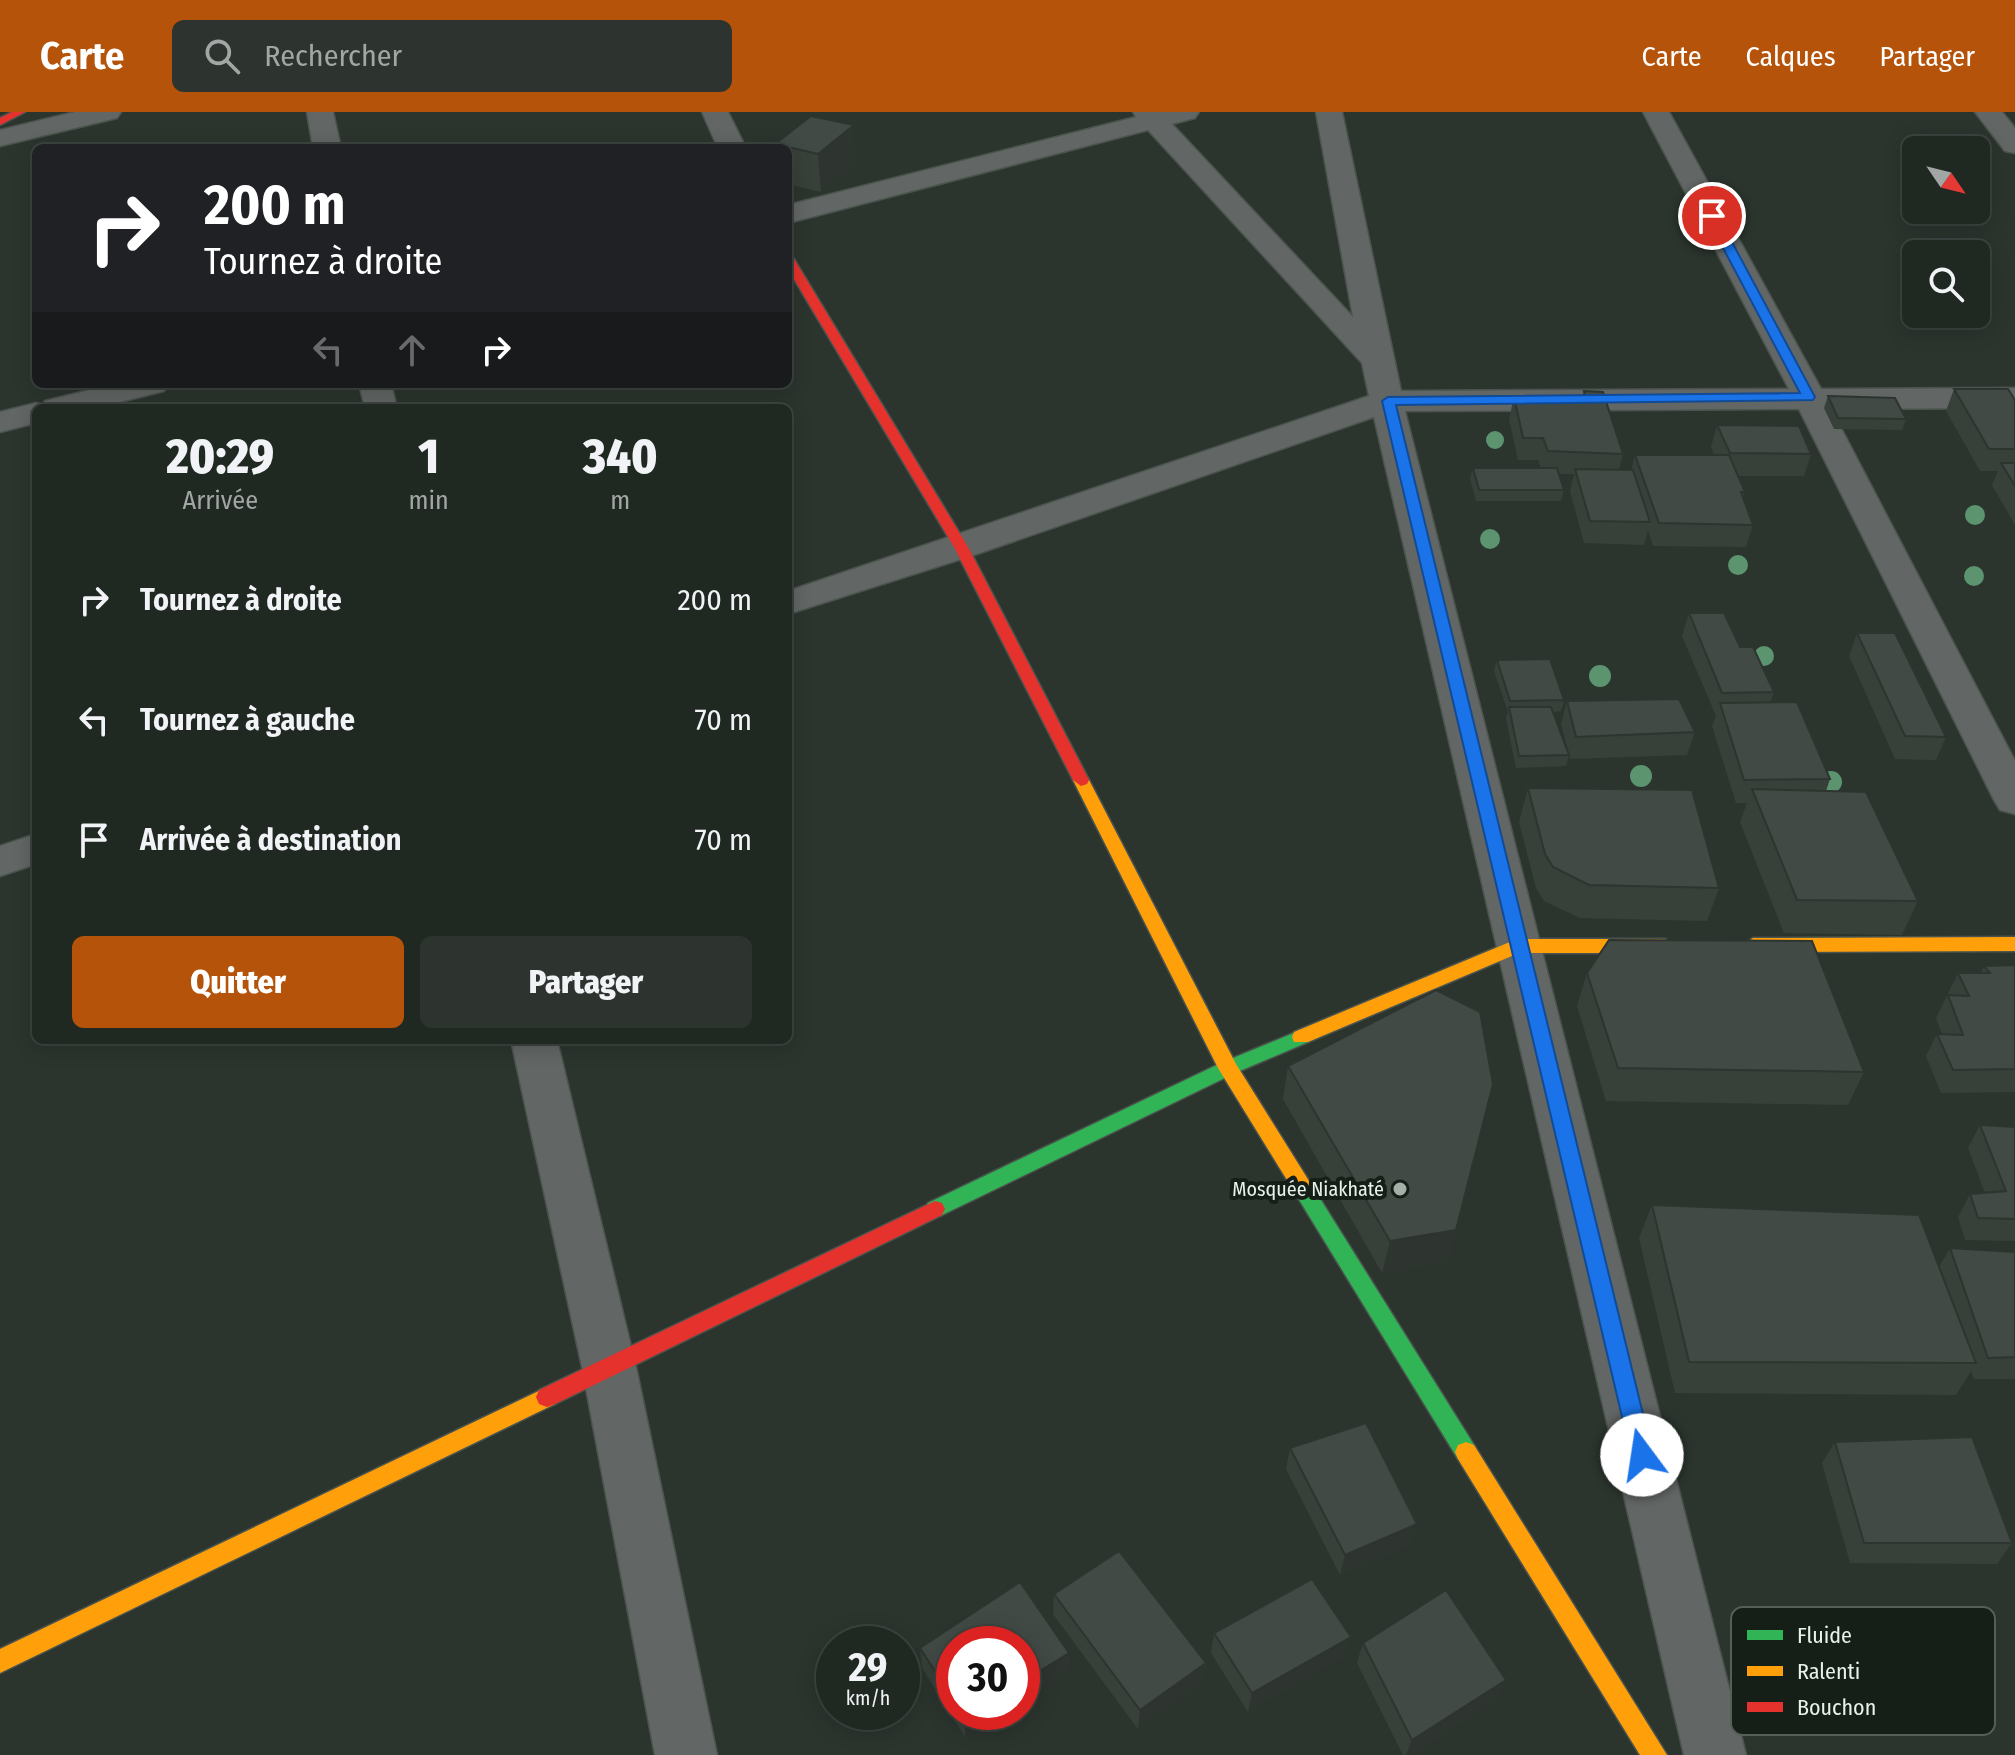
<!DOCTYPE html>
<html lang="fr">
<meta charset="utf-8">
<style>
body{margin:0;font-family:"Fira Sans Condensed",sans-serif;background:#2d342f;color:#f1f3f6;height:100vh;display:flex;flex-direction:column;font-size:30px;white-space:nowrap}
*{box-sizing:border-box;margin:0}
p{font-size:26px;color:#a2a6a5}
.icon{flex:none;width:44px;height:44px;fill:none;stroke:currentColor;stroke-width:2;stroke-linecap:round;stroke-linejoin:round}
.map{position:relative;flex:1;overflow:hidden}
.details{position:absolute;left:32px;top:292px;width:760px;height:640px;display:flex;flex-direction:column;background:#202822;border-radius:12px;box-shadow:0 4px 20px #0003,0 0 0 2px #3d4440}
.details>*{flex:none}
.guide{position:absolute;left:32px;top:32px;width:760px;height:244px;border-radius:12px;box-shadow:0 4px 20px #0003,0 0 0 2px #3d4440;background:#202124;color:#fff;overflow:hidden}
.needle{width:52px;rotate:125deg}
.fabs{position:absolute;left:1902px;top:24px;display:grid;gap:16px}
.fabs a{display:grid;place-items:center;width:88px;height:88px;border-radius:12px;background:#202822;box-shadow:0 4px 20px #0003,0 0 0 2px #3d4440;font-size:40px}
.speed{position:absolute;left:816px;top:1514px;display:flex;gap:16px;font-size:40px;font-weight:700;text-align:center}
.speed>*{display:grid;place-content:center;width:104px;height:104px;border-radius:50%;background:#202822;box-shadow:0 4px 20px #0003,0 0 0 2px #3d4440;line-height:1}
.speed small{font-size:20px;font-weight:400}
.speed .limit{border:12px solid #d22;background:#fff;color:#111}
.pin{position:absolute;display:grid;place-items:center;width:68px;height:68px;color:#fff;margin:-34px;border:4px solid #fff;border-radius:50%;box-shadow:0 2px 8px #0007}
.me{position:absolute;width:88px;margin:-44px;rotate:346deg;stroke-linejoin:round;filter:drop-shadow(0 0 6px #0008)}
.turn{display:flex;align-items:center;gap:28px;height:168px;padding:0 40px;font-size:36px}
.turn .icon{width:104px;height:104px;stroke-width:2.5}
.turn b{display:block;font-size:56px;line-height:68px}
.lanes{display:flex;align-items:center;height:76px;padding:0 40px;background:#0003;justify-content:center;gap:40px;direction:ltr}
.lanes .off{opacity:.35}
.eta{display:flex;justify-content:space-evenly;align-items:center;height:136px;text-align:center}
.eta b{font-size:48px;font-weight:800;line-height:56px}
.primary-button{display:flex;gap:16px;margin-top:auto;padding:16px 40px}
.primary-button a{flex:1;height:92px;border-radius:12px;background:#b45309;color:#fff;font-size:32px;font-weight:800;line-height:92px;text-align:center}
.primary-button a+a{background:#2d342f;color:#f1f3f6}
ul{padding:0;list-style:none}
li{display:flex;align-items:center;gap:24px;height:120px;padding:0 40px}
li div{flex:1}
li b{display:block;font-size:30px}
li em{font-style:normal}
header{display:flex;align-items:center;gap:48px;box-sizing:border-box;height:112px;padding:0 40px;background:#b45309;color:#fff}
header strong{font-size:38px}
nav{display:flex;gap:44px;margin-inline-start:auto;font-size:28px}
.search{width:560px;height:72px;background:#2d342f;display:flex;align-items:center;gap:20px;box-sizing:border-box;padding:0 28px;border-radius:12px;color:#a2a6a5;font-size:30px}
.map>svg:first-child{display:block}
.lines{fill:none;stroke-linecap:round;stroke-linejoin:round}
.street-casing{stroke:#4a534d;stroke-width:3}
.fast-casing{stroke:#4a534d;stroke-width:3}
.slow-casing{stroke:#4a534d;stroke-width:3}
.jam-casing{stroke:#4a534d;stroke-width:3}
.street{fill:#626664;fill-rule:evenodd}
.fast{fill:#30b455;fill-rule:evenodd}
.slow{fill:#ff9f0a;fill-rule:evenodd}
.jam{fill:#e5322d;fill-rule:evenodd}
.tree{fill:#5b946e}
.wall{fill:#38403a}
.shaded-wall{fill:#2e3430}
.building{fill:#414a44;stroke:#2e3430;stroke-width:2}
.route{fill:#1a73e8;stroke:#114b97;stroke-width:2}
.poi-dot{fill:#a5b0a8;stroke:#161e18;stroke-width:3}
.labels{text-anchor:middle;stroke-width:8;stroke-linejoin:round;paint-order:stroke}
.poi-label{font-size:20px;fill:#e7f3ea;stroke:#161e18;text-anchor:end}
.key{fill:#161e18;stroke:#555e57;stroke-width:2}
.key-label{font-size:22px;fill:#e7f3ea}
</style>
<header>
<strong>Carte</strong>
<div class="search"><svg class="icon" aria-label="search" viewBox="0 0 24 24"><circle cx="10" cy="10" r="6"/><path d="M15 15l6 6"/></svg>Rechercher</div>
<nav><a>Carte</a><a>Calques</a><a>Partager</a></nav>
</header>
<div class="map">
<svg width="2015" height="1643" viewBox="0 0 2015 1643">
<rect width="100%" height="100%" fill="#2b352e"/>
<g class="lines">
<g class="street-casing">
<g id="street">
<polygon points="75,0 121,0 117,6 0,34 0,18"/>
<polygon points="307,0 333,0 341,36 313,36"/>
<polygon points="702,0 728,0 746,36 718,36"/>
<polygon points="1133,0 1199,0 1195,6 1172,12 1353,205 1316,0 1342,0 1401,279 1789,277 1643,0 1669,0 1821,277 2015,276 2015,296 1831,297 2015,649 2015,702 2000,698 1994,688 1799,297 1405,299 1746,1643 1684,1643 1374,305 974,443 788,502 788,479 1369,284 1362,251 1148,18 788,111 788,93 1136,5"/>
<polygon points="1975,0 2002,0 2015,16 2015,41 2005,39"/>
<polygon points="114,272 169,272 164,279 96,296 36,296 36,311 0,320 0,300 36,291 43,293 45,289"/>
<polygon points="359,272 391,272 397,296 365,296"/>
<polygon points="36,722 36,752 0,764 0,734"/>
<polygon points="511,928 557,928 636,1255 717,1643 655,1643 582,1255"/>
</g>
</g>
<g class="fast-casing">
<g id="fast">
<polygon points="1301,918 1308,920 1310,925 1308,930 1235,961 942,1103 935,1105 928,1103 925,1097 928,1091 1221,951"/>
<polygon points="1302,1067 1309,1069 1474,1333 1477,1340 1474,1347 1466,1350 1458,1347 1295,1081 1292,1075 1295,1069"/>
</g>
</g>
<g class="slow-casing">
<g id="slow">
<polygon points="1081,662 1089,668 1236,952 1309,1069 1312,1075 1309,1081 1302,1083 1295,1081 1218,956 1073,668"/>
<polygon points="2015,825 2015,839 1753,840 1744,833 1753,826"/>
<polygon points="1517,827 1665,827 1674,834 1665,841 1519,841 1308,930 1294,930 1292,925 1294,920"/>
<polygon points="547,1275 555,1278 558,1285 555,1292 0,1561 0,1537"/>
<polygon points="1466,1330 1474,1333 1667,1643 1640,1643 1458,1347 1455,1340 1458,1333"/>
</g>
</g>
<g class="jam-casing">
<g id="jam">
<polygon points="12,0 25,0 0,13 0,6"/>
<polygon points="788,143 794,147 968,435 1089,668 1087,672 1081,674 1073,668 954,435 788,157"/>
<polygon points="935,1089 942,1091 945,1097 942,1103 555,1292 547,1295 539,1292 536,1285 539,1278"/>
</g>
</g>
<use href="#street" class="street"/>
<use href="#fast" class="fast"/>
<use href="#slow" class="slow"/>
<use href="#jam" class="jam"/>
</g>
<g class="tree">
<circle cx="1495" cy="328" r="9"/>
<circle cx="1975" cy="403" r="10"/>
<circle cx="1490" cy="427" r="10"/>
<circle cx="1738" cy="453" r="10"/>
<circle cx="1974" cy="464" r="10"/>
<circle cx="1764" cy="544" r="10"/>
<circle cx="1600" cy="564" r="11"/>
<circle cx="1641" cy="664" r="11"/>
<circle cx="1831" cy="670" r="11"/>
</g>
<g class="wall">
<polygon points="775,32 856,51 821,80 788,72 788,36 775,36"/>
<polygon points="1954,277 2015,288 2015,413 1992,373 1998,359 1980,359 1946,299"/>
<polygon points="1584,279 1623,342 1619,358 1631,358 1635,343 1714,343 1711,335 1717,313 1811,342 1804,364 1738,364 1745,380 1743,386 1753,413 1746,435 1653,434 1648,418 1644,433 1584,431 1570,379 1574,362 1558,362 1564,378 1561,389 1476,389 1470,367 1473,356 1541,356 1538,348 1518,348 1509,307 1514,285 1582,288"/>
<polygon points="1828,284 1906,307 1902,318 1834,317 1824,296"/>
<polygon points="1689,501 1740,535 1774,580 1770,591 1830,667 1826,679 1918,789 1902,823 1784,821 1740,710 1747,691 1736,691 1712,614 1716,604 1682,524"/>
<polygon points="1857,521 1946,625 1936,648 1895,647 1849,544"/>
<polygon points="1497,548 1564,588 1561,599 1553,600 1569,643 1566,654 1516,656 1506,607 1508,600 1494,559"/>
<polygon points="1567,589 1695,620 1687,643 1570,647 1561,612"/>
<polygon points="1528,676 1719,776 1707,809 1580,806 1544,789 1536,776 1519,710"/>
<polygon points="2015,853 2015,980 1941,981 1926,944 1937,922 1942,922 1936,906 1958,861 1981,861 1984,854"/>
<polygon points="1587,861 1864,960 1848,993 1606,989 1577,894"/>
<polygon points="1288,954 1456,1118 1447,1150 1382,1161 1283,987"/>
<polygon points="1980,1013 2015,1015 2015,1129 1965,1128 1958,1105 1970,1082 1985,1081 1968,1036"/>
<polygon points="1652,1093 1939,1155 1950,1136 2015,1140 2015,1267 1974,1267 1971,1259 1956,1283 1675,1281 1639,1126"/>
<polygon points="1835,1330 2012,1431 1997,1452 1850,1451 1822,1351"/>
<polygon points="1290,1336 1411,1433 1340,1463 1286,1357"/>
<polygon points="1020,1470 1069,1541 1068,1560 1022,1589 1022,1532 954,1532 954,1600 1004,1600 965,1625 922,1556 920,1536"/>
<polygon points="1054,1482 1206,1551 1203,1570 1138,1617 1053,1502"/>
<polygon points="1214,1521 1345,1544 1248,1600 1211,1541"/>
<polygon points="1363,1531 1498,1587 1411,1643 1403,1643 1357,1551"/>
</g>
<g class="shaded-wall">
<polygon points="854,13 856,51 821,80 818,42"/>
<polygon points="1456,1118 1447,1150 1382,1161 1390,1129"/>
<polygon points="1417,1412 1411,1433 1340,1463 1345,1443"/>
<polygon points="1351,1525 1345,1544 1248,1600 1252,1581"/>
<polygon points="1069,1541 1068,1560 1022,1589 1022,1570"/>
<polygon points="1206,1551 1203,1570 1138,1617 1140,1598"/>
<polygon points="1506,1568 1498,1587 1411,1643 1406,1643 1412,1628"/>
<polygon points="974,1600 1004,1600 965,1625 965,1606"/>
</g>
<g class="building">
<polygon points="811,4 854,13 818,42 775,32"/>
<polygon points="1954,277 2008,277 2015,288 2015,337 1989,337"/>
<polygon points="1584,279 1603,280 1623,342 1548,339 1543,326 1523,326 1514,285 1586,288"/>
<polygon points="1828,284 1895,286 1906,307 1838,306"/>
<polygon points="1717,313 1799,314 1811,342 1730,341"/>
<polygon points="1635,343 1729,343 1745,380 1741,380 1753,413 1659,411"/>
<polygon points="2001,351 2015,351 2015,374"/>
<polygon points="1473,356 1557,356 1564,378 1479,378"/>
<polygon points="1575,357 1633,358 1650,410 1590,409"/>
<polygon points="1689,501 1724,501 1740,535 1753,535 1774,580 1722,581"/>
<polygon points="1857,521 1895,521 1946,625 1905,624"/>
<polygon points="1550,547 1564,588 1510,589 1497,548"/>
<polygon points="1679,587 1695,620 1576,625 1567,589"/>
<polygon points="1797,590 1830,667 1744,668 1720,591"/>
<polygon points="1509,595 1551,595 1569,643 1519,644"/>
<polygon points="1528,676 1692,678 1719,776 1589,773 1553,755 1545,742"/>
<polygon points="1752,677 1866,680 1918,789 1797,788"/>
<polygon points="1609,828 1812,829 1864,960 1618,956 1587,861"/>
<polygon points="2015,853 2015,957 1953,958 1937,922 1963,923 1948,883 1969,884 1958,861 1990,861 1984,854"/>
<polygon points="1436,878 1480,900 1493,972 1456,1118 1390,1129 1288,954"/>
<polygon points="1980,1013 2015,1015 2015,1107 1978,1106 1970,1082 2006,1079"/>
<polygon points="1652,1093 1919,1103 1976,1251 1689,1250"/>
<polygon points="1950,1136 2015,1140 2015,1245 1988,1246"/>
<polygon points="1366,1311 1417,1412 1345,1443 1290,1336"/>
<polygon points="1972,1325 2012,1431 1864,1431 1835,1330"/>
<polygon points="1119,1439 1206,1551 1140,1598 1054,1482"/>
<polygon points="1312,1467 1351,1525 1252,1581 1214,1521"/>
<polygon points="1020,1470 1069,1541 1022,1570 1022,1532 954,1532 954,1589 920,1536"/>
<polygon points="1446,1478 1506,1568 1412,1628 1363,1531"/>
<polygon points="961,1600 974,1600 965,1606"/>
</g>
<polygon class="route" points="1712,100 1718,104 1815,285 1813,288 1396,293 1653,1343 1650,1351 1642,1354 1634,1351 1631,1343 1382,289 1388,285 1800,281 1706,104"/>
<circle class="poi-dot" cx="1400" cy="1077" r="8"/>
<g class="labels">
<g class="poi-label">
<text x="1384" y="1084">Mosquée Niakhaté</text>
</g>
</g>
<rect x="1731" y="1495" width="264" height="128" rx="12" class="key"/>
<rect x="1747" y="1518" width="36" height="10" fill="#30b455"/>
<rect x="1747" y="1554" width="36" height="10" fill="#ff9f0a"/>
<rect x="1747" y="1590" width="36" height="10" fill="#e5322d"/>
<g class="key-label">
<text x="1797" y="1531">Fluide</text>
<text x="1797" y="1567">Ralenti</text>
<text x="1797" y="1603">Bouchon</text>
</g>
</svg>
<div class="fabs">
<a><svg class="needle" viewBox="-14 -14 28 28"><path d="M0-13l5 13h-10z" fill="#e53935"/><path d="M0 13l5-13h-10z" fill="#a2a6a5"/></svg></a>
<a><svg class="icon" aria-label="search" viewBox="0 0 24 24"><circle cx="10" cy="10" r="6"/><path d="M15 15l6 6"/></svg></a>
</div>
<div class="speed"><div>29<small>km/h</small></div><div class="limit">30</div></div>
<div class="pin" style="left:1712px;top:104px;background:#d93025"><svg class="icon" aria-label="arrive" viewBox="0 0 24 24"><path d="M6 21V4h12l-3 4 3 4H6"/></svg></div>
<svg class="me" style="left:1642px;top:1343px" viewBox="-20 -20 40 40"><circle r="19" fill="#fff"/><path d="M0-13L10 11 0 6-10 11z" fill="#1a73e8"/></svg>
<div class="guide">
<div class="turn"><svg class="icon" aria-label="right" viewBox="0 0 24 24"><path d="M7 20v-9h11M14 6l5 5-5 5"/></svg><div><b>200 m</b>Tournez à droite</div></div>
<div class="lanes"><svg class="icon off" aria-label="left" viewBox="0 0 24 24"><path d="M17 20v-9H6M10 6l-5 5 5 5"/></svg><svg class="icon off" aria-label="ahead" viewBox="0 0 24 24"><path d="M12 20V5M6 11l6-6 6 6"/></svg><svg class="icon" aria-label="right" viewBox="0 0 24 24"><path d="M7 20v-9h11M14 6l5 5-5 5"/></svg></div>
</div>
<section class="details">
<div class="eta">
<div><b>20:29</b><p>Arrivée</p></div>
<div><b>1</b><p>min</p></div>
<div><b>340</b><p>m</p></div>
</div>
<ul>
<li><svg class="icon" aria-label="right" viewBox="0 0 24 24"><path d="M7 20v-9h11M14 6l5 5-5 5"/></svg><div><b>Tournez à droite</b></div><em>200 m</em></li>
<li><svg class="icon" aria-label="left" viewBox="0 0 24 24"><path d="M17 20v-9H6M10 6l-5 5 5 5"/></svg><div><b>Tournez à gauche</b></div><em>70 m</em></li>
<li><svg class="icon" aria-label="arrive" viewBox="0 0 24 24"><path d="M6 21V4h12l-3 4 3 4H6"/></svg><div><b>Arrivée à destination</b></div><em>70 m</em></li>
</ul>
<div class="primary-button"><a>Quitter</a><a>Partager</a></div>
</section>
</div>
